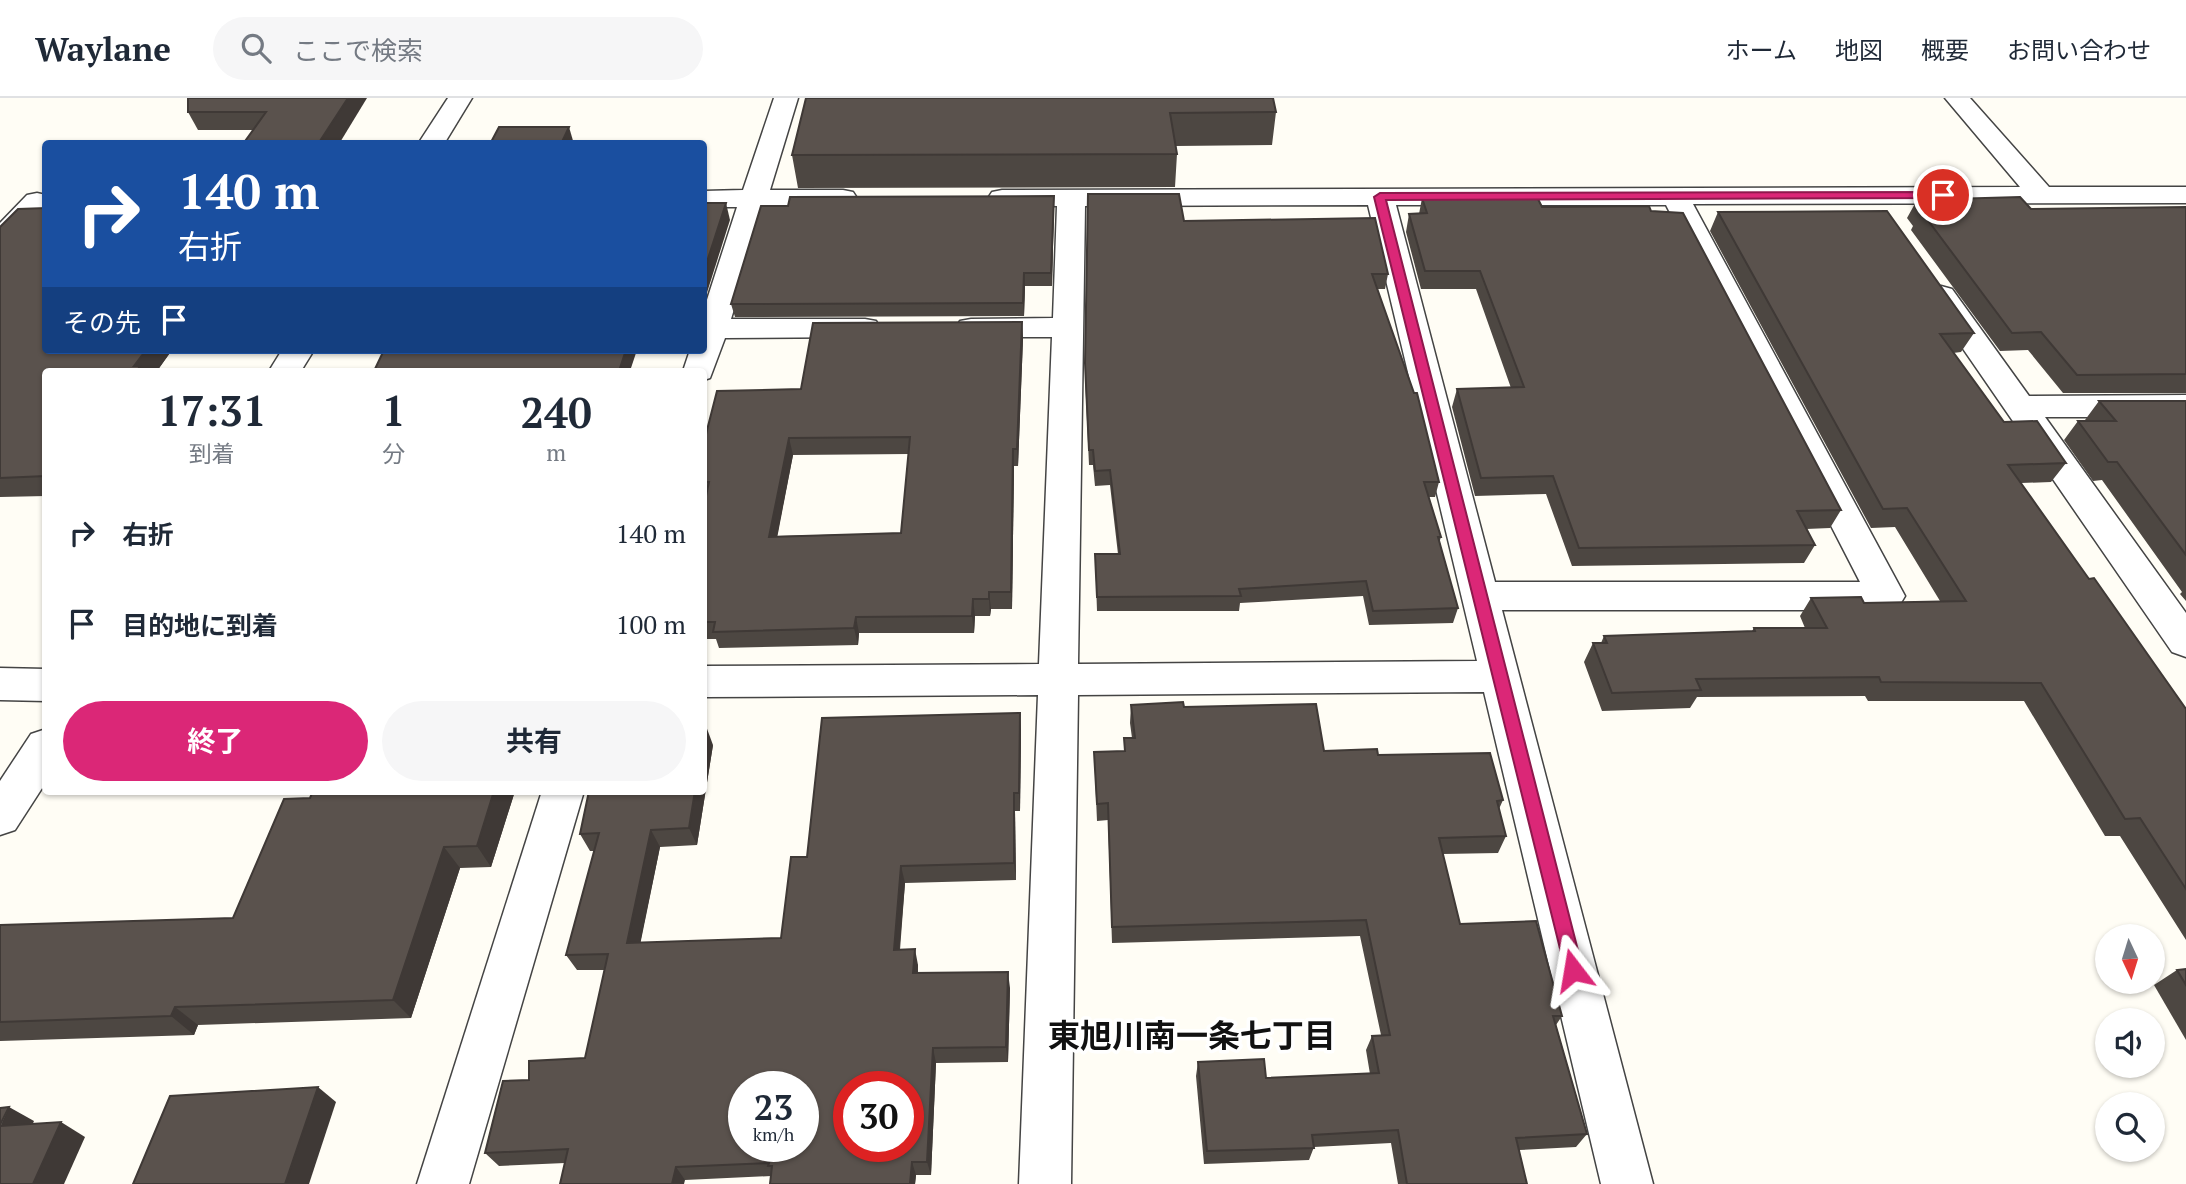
<!DOCTYPE html>
<html lang="ja">
<meta charset="utf-8">
<style>
body{margin:0;font-family:"PT Serif","Noto Sans JP",serif;background:#f6f6f7;color:#1f2937;height:100vh;display:flex;flex-direction:column;font-size:26px;white-space:nowrap}
*{box-sizing:border-box;margin:0}
p{font-size:23px;color:#747a83}
.icon{flex:none;width:38px;height:38px;fill:none;stroke:currentColor;stroke-width:2;stroke-linecap:round;stroke-linejoin:round}
.map{position:relative;flex:1;overflow:hidden}
.details{position:absolute;left:42px;top:270px;width:665px;height:427px;display:flex;flex-direction:column;background:#fff;border-radius:7px;box-shadow:0 2px 5px #0004}
.details>*{flex:none}
.hud{position:absolute;left:42px;top:42px;width:665px;height:214px;border-radius:7px;box-shadow:0 2px 5px #0004;background:#1a4fa0;color:#fff;overflow:hidden}
.needle{width:46px;rotate:176deg}
.controls{position:absolute;left:2095px;top:826px;display:grid;gap:14px}
.controls a{display:grid;place-items:center;width:70px;height:70px;border-radius:50%;background:#fff;box-shadow:0 2px 5px #0004;font-size:35px}
.speed{position:absolute;left:728px;top:973px;display:flex;gap:14px;font-size:35px;font-weight:700;text-align:center}
.speed>*{display:grid;place-content:center;width:91px;height:91px;border-radius:50%;background:#fff;box-shadow:0 2px 5px #0004;line-height:1}
.speed small{font-size:18px;font-weight:400}
.speed .limit{border:10px solid #d22;background:#fff;color:#111}
.pin{position:absolute;display:grid;place-items:center;width:60px;height:60px;color:#fff;margin:-30px;border:4px solid #fff;border-radius:50%;box-shadow:0 2px 7px #0007}
.me{position:absolute;width:77px;margin:-38px;rotate:346deg;stroke-linejoin:round;filter:drop-shadow(0 0 5px #0008)}
.turn{display:flex;align-items:center;gap:24px;height:147px;padding:0 21px;font-size:32px}
.turn .icon{width:91px;height:91px;stroke-width:2.5}
.turn b{display:block;font-size:49px;line-height:60px}
.then{display:flex;align-items:center;height:66px;padding:0 21px;background:#0003;gap:14px;font-size:26px}
.eta{display:flex;justify-content:space-evenly;align-items:center;height:119px;text-align:center}
.eta b{font-size:42px;font-weight:700;line-height:49px}
.button{display:flex;gap:14px;margin-top:auto;padding:14px 21px}
.button a{flex:1;height:80px;border-radius:42px;background:#db2777;color:#fff;font-size:28px;font-weight:700;line-height:80px;text-align:center}
.button a+a{background:#f6f6f7;color:#1f2937}
ul{padding:0;list-style:none}
li{display:flex;align-items:center;gap:21px;height:91px;padding:0 21px}
li div{flex:1}
li b{display:block;font-size:26px}
li em{font-style:normal}
header{display:flex;align-items:center;gap:42px;box-sizing:border-box;height:98px;padding:0 35px;background:#fff;border-bottom:2px solid #e0e1e3}
header strong{font-size:33px}
nav{display:flex;gap:38px;margin-inline-start:auto;font-size:24px}
.search{width:490px;height:63px;background:#f6f6f7;display:flex;align-items:center;gap:18px;box-sizing:border-box;padding:0 24px;border-radius:38px;color:#747a83;font-size:26px}
.map>svg:first-child{display:block}
.lines{fill:none;stroke-linecap:round;stroke-linejoin:round}
.minor-casing{stroke:#444;stroke-width:3}
.tertiary-casing{stroke:#444;stroke-width:3}
.minor{fill:#fff;fill-rule:evenodd}
.tertiary{fill:#fff;fill-rule:evenodd}
.wall{fill:#4d4742;fill-rule:evenodd}
.shaded-wall{fill:#3f3936}
.building{fill:#5a524d;stroke:#3f3936;stroke-width:2;fill-rule:evenodd}
.route{fill:#db2777;stroke:#8e194d;stroke-width:2}
.labels{text-anchor:middle;stroke-width:7;stroke-linejoin:round;paint-order:stroke}
.near-neighbourhood-label{font-size:32px;font-weight:bold;fill:#111;stroke:#fff}
</style>
<header>
<strong>Waylane</strong>
<div class="search"><svg class="icon" aria-label="search" viewBox="0 0 24 24"><circle cx="10" cy="10" r="6"/><path d="M15 15l6 6"/></svg>ここで検索</div>
<nav><a>ホーム</a><a>地図</a><a>概要</a><a>お問い合わせ</a></nav>
</header>
<div class="map">
<svg width="2186" height="1086" viewBox="0 0 2186 1086">
<rect width="100%" height="100%" fill="#fffdf5"/>
<g class="lines">
<g class="minor-casing">
<g id="minor">
<polygon points="774,0 798,0 770,92 843,92 853,94 857,100 853,106 843,108 765,109 731,221 865,221 876,223 880,230 876,237 865,239 725,240 710,280 704,282 704,273 683,273 690,252 704,252 704,211 737,109 704,109 704,93 743,92"/>
<path d="M1945 0H1970L2049 89H2186V105L1693 106 1905 498 1899 508 1886 512H1502L1653 1086H1601L1484 594 1078 597 1071 1086H1019L1038 597 704 599V568L1039 566 1052 239H971L960 237 956 230 960 223 971 221 1053 220 1057 108 992 106 988 100 992 94 1002 92 2020 89ZM1368 107 1477 563 1078 566 1085 108ZM1396 107H1666L1860 484H1495Z"/>
<polygon points="37,95 46,97 46,110 10,147 0,150 0,125 27,97"/>
<polygon points="1941,188 1952,191 2029,298 2186,297 2186,319 2045,319 2186,515 2186,559 2172,554 1926,197 1930,191"/>
<polygon points="0,570 46,571 46,603 0,602"/>
<polygon points="542,693 584,693 469,1086 417,1086"/>
</g>
</g>
<g class="tertiary-casing">
<g id="tertiary">
<polygon points="448,0 472,0 444,46 418,46"/>
<polygon points="282,252 314,252 301,273 269,273"/>
<polygon points="46,631 46,684 15,732 0,737 0,683 31,636"/>
</g>
</g>
<use href="#minor" class="minor"/>
<use href="#tertiary" class="tertiary"/>
</g>
<g class="wall">
<polygon points="367,0 253,32 198,32 188,14"/>
<polygon points="806,0 1276,14 1272,47 1176,48 1177,56 1175,89 798,90 792,57"/>
<polygon points="1088,96 1184,123 1388,176 1385,191 1377,191 1439,384 1435,399 1429,399 1441,439 1439,445 1458,510 1453,525 1369,527 1363,498 1240,505 1239,513 1097,513 1095,456 1118,456 1110,387 1095,388 1093,367 1089,367 1085,280"/>
<polygon points="1054,98 1052,188 1025,188 1024,218 735,219 731,206"/>
<polygon points="1422,100 1542,109 1841,412 1830,430 1806,431 1815,447 1804,465 1572,468 1546,396 1475,398 1452,309 1457,291 1511,290 1476,191 1421,191 1406,134 1409,116 1419,116"/>
<polygon points="1917,102 2031,111 2186,109 2186,295 2063,295 2028,252 2000,253 1911,132 1913,128 1907,120"/>
<polygon points="1718,114 1974,235 1961,254 1953,255 2004,324 2066,365 2051,384 2021,385 2089,481 2186,611 2186,842 2120,738 2105,738 2024,603 1868,603 1865,598 1697,599 1690,610 1602,613 1584,564 1593,545 1601,545 1604,538 1752,533 1754,530 1805,530 1800,518 1811,500 1864,505 1940,503 1895,429 1871,430 1710,133"/>
<polygon points="0,129 172,252 157,273 46,273 46,398 0,399"/>
<path d="M1022 224 1023 241 1018 368H1014L1012 511H991L990 518H975L974 535H859L858 547 719 550 716 541H704V407L705 401H704V344L801 291ZM909 356 901 435 777 438 793 357Z"/>
<polygon points="2099,303 2186,303 2186,503 2180,496 2182,494 2102,382 2093,383 2064,342 2078,323 2086,323 2085,322"/>
<polygon points="1131,607 1184,609 1324,653 1378,657 1503,702 1499,711 1506,738 1498,755 1443,756 1460,826 1562,918 1556,927 1587,1036 1576,1049 1519,1052 1527,1086 1398,1086 1391,1045 1314,1049 1309,1062 1204,1066 1196,978 1198,964 1266,980 1370,976 1366,952 1372,938 1381,937 1360,838 1112,845 1108,722 1097,723 1094,654 1124,653 1124,640 1132,640 1130,625"/>
<polygon points="1020,615 1021,633 1020,713 1015,713 1016,782 905,785 900,852 918,867 918,875 1010,890 1008,964 936,965 931,1077 916,1077 915,1086 770,1086 771,1078 685,1082 565,1065 499,1068 485,1055 529,982 585,960 605,872 577,872 566,857 594,753 590,753 580,736 713,647 697,747 660,749 640,845 781,840 807,759"/>
<polygon points="515,693 491,769 460,770 411,920 198,927 194,937 0,943 0,827 233,820"/>
<polygon points="2186,871 2186,942 2154,887 2177,872"/>
</g>
<g class="shaded-wall">
<polygon points="348,0 367,0 339,46 318,46"/>
<polygon points="569,29 574,46 561,46"/>
<polygon points="1054,98 1054,111 1052,188 1051,175"/>
<polygon points="726,105 730,122 704,204 704,173"/>
<polygon points="1024,175 1025,188 1024,218 1023,205"/>
<polygon points="1022,224 1023,241 1018,368 1017,351"/>
<polygon points="146,252 172,252 157,273 137,273 134,268"/>
<polygon points="626,252 637,252 630,273 619,273"/>
<polygon points="789,340 793,357 774,456 769,439"/>
<polygon points="1013,351 1014,368 1012,511 1011,494"/>
<polygon points="989,494 991,511 990,518 989,501"/>
<polygon points="973,501 975,518 974,535 972,518"/>
<polygon points="856,519 859,535 858,547 854,530"/>
<polygon points="1020,615 1021,633 1020,713 1019,695"/>
<polygon points="706,628 713,647 697,747 689,730 695,693 704,693 704,642"/>
<polygon points="494,693 515,693 491,769 477,748"/>
<polygon points="1014,695 1015,713 1016,782 1014,765"/>
<polygon points="651,732 660,749 637,862 627,845"/>
<polygon points="444,749 460,770 411,920 393,902"/>
<polygon points="901,768 905,785 898,868 894,852"/>
<polygon points="915,851 918,867 917,891 913,875"/>
<polygon points="1008,874 1010,890 1008,964 1006,949"/>
<polygon points="175,909 198,927 194,937 171,918"/>
<polygon points="933,950 936,965 931,1077 927,1064"/>
<polygon points="318,989 336,1004 309,1086 285,1086"/>
<polygon points="9,1009 34,1023 25,1043 0,1029"/>
<polygon points="61,1024 85,1039 64,1086 33,1086"/>
<polygon points="912,1064 916,1077 915,1086 910,1086"/>
<polygon points="676,1069 685,1082 684,1086 672,1086"/>
</g>
<g class="building">
<polygon points="188,0 348,0 318,46 243,46 266,14 188,14"/>
<polygon points="806,0 1273,0 1276,14 1170,15 1177,56 792,57"/>
<polygon points="499,29 569,29 561,46 490,46"/>
<polygon points="1088,96 1179,96 1184,123 1375,120 1388,176 1372,176 1414,295 1417,295 1439,384 1424,384 1441,439 1438,439 1458,510 1373,513 1366,483 1239,491 1241,498 1097,499 1095,456 1120,456 1110,372 1095,373 1093,352 1089,352 1085,265"/>
<polygon points="1054,98 1051,175 1024,175 1023,205 731,206 761,108 788,108 790,99"/>
<polygon points="1537,99 1542,109 1649,108 1651,113 1683,115 1841,412 1797,413 1815,447 1579,450 1553,378 1481,380 1457,291 1524,289 1480,173 1425,173 1409,116 1427,115 1422,100"/>
<polygon points="2020,99 2031,111 2186,109 2186,276 2077,277 2041,234 2012,235 1921,113 1927,113 1917,102"/>
<polygon points="704,105 726,105 704,173"/>
<polygon points="46,110 46,252 146,252 134,268 140,268 137,273 46,273 46,378 0,380 0,129 18,111"/>
<polygon points="1887,113 1974,235 1940,236 2004,324 2037,323 2066,365 2008,367 2089,481 2094,480 2186,611 2186,791 2140,720 2125,721 2041,585 1881,584 1879,579 1696,581 1701,592 1612,595 1593,545 1607,545 1604,538 1755,533 1754,530 1827,530 1811,500 1861,499 1864,505 1966,503 1907,410 1883,411 1718,114"/>
<path d="M1022 224 1017 351H1013L1011 494H989V501H973L972 518 856 519 854 530 713 534 715 524H704V407L709 384H704V344L717 293 801 291 813 225ZM910 339 901 435 769 439 789 340Z"/>
<polygon points="384,252 626,252 619,273 374,273"/>
<polygon points="2099,303 2186,303 2186,457 2117,364 2108,364 2078,323 2116,323"/>
<polygon points="1183,604 1184,609 1316,606 1324,653 1377,651 1378,657 1490,655 1503,702 1497,703 1506,738 1439,740 1460,826 1536,823 1562,918 1553,918 1587,1036 1516,1040 1527,1086 1407,1086 1398,1032 1312,1037 1314,1050 1207,1053 1198,964 1264,961 1266,980 1379,975 1372,938 1390,937 1366,822 1112,829 1108,705 1097,706 1094,654 1125,653 1124,640 1135,640 1131,607"/>
<path d="M1020 615 1019 695H1014V765L901 768 894 852 915 851 913 875 1008 874 1006 949 933 950 927 1064H912L910 1086H770L772 1068H768L769 1065 676 1069 672 1086H560L568 1051 485 1055 503 983 529 982V963L585 960 608 856 566 857 599 735 580 736 589 693H695L689 730 651 732 627 845 781 840 791 759H807L822 620ZM744 989H803V1048H744ZM849 989H908V1048H849Z"/>
<polygon points="313,693 494,693 477,748 444,749 393,902 175,909 171,918 0,924 0,827 233,820 284,701 310,700"/>
<polygon points="2186,871 2186,887 2177,872"/>
<polygon points="318,989 285,1086 133,1086 170,998"/>
<polygon points="9,1009 0,1027 0,1010"/>
<polygon points="61,1024 33,1086 0,1086 0,1028"/>
</g>
<polygon class="route" points="1943,94 1947,95 1947,100 1386,102 1583,872 1580,879 1573,881 1567,879 1374,99 1380,95"/>
<g class="labels">
<g class="near-neighbourhood-label">
<text x="1192" y="949">東旭川南一条七丁目</text>
</g>
</g>
</svg>
<div class="controls">
<a><svg class="needle" viewBox="-14 -14 28 28"><path d="M0-13l5 13h-10z" fill="#e53935"/><path d="M0 13l5-13h-10z" fill="#747a83"/></svg></a>
<a><svg class="icon" aria-label="sound" viewBox="0 0 24 24"><path d="M4 9h4l5-4v14l-5-4H4zM17 9q2 3 0 6"/></svg></a>
<a><svg class="icon" aria-label="search" viewBox="0 0 24 24"><circle cx="10" cy="10" r="6"/><path d="M15 15l6 6"/></svg></a>
</div>
<div class="speed"><div>23<small>km/h</small></div><div class="limit">30</div></div>
<div class="pin" style="left:1943px;top:97px;background:#d93025"><svg class="icon" aria-label="arrive" viewBox="0 0 24 24"><path d="M6 21V4h12l-3 4 3 4H6"/></svg></div>
<svg class="me" style="left:1573px;top:872px" viewBox="-20 -20 40 40"><path d="M0-17L14 15 0 8-14 15z" fill="#db2777" stroke="#fff" stroke-width="4"/></svg>
<div class="hud">
<div class="turn"><svg class="icon" aria-label="right" viewBox="0 0 24 24"><path d="M7 20v-9h11M14 6l5 5-5 5"/></svg><div><b>140 m</b>右折</div></div>
<div class="then">その先<svg class="icon" aria-label="arrive" viewBox="0 0 24 24"><path d="M6 21V4h12l-3 4 3 4H6"/></svg></div>
</div>
<section class="details">
<div class="eta">
<div><b>17:31</b><p>到着</p></div>
<div><b>1</b><p>分</p></div>
<div><b>240</b><p>m</p></div>
</div>
<ul>
<li><svg class="icon" aria-label="right" viewBox="0 0 24 24"><path d="M7 20v-9h11M14 6l5 5-5 5"/></svg><div><b>右折</b></div><em>140 m</em></li>
<li><svg class="icon" aria-label="arrive" viewBox="0 0 24 24"><path d="M6 21V4h12l-3 4 3 4H6"/></svg><div><b>目的地に到着</b></div><em>100 m</em></li>
</ul>
<div class="button"><a>終了</a><a>共有</a></div>
</section>
</div>
